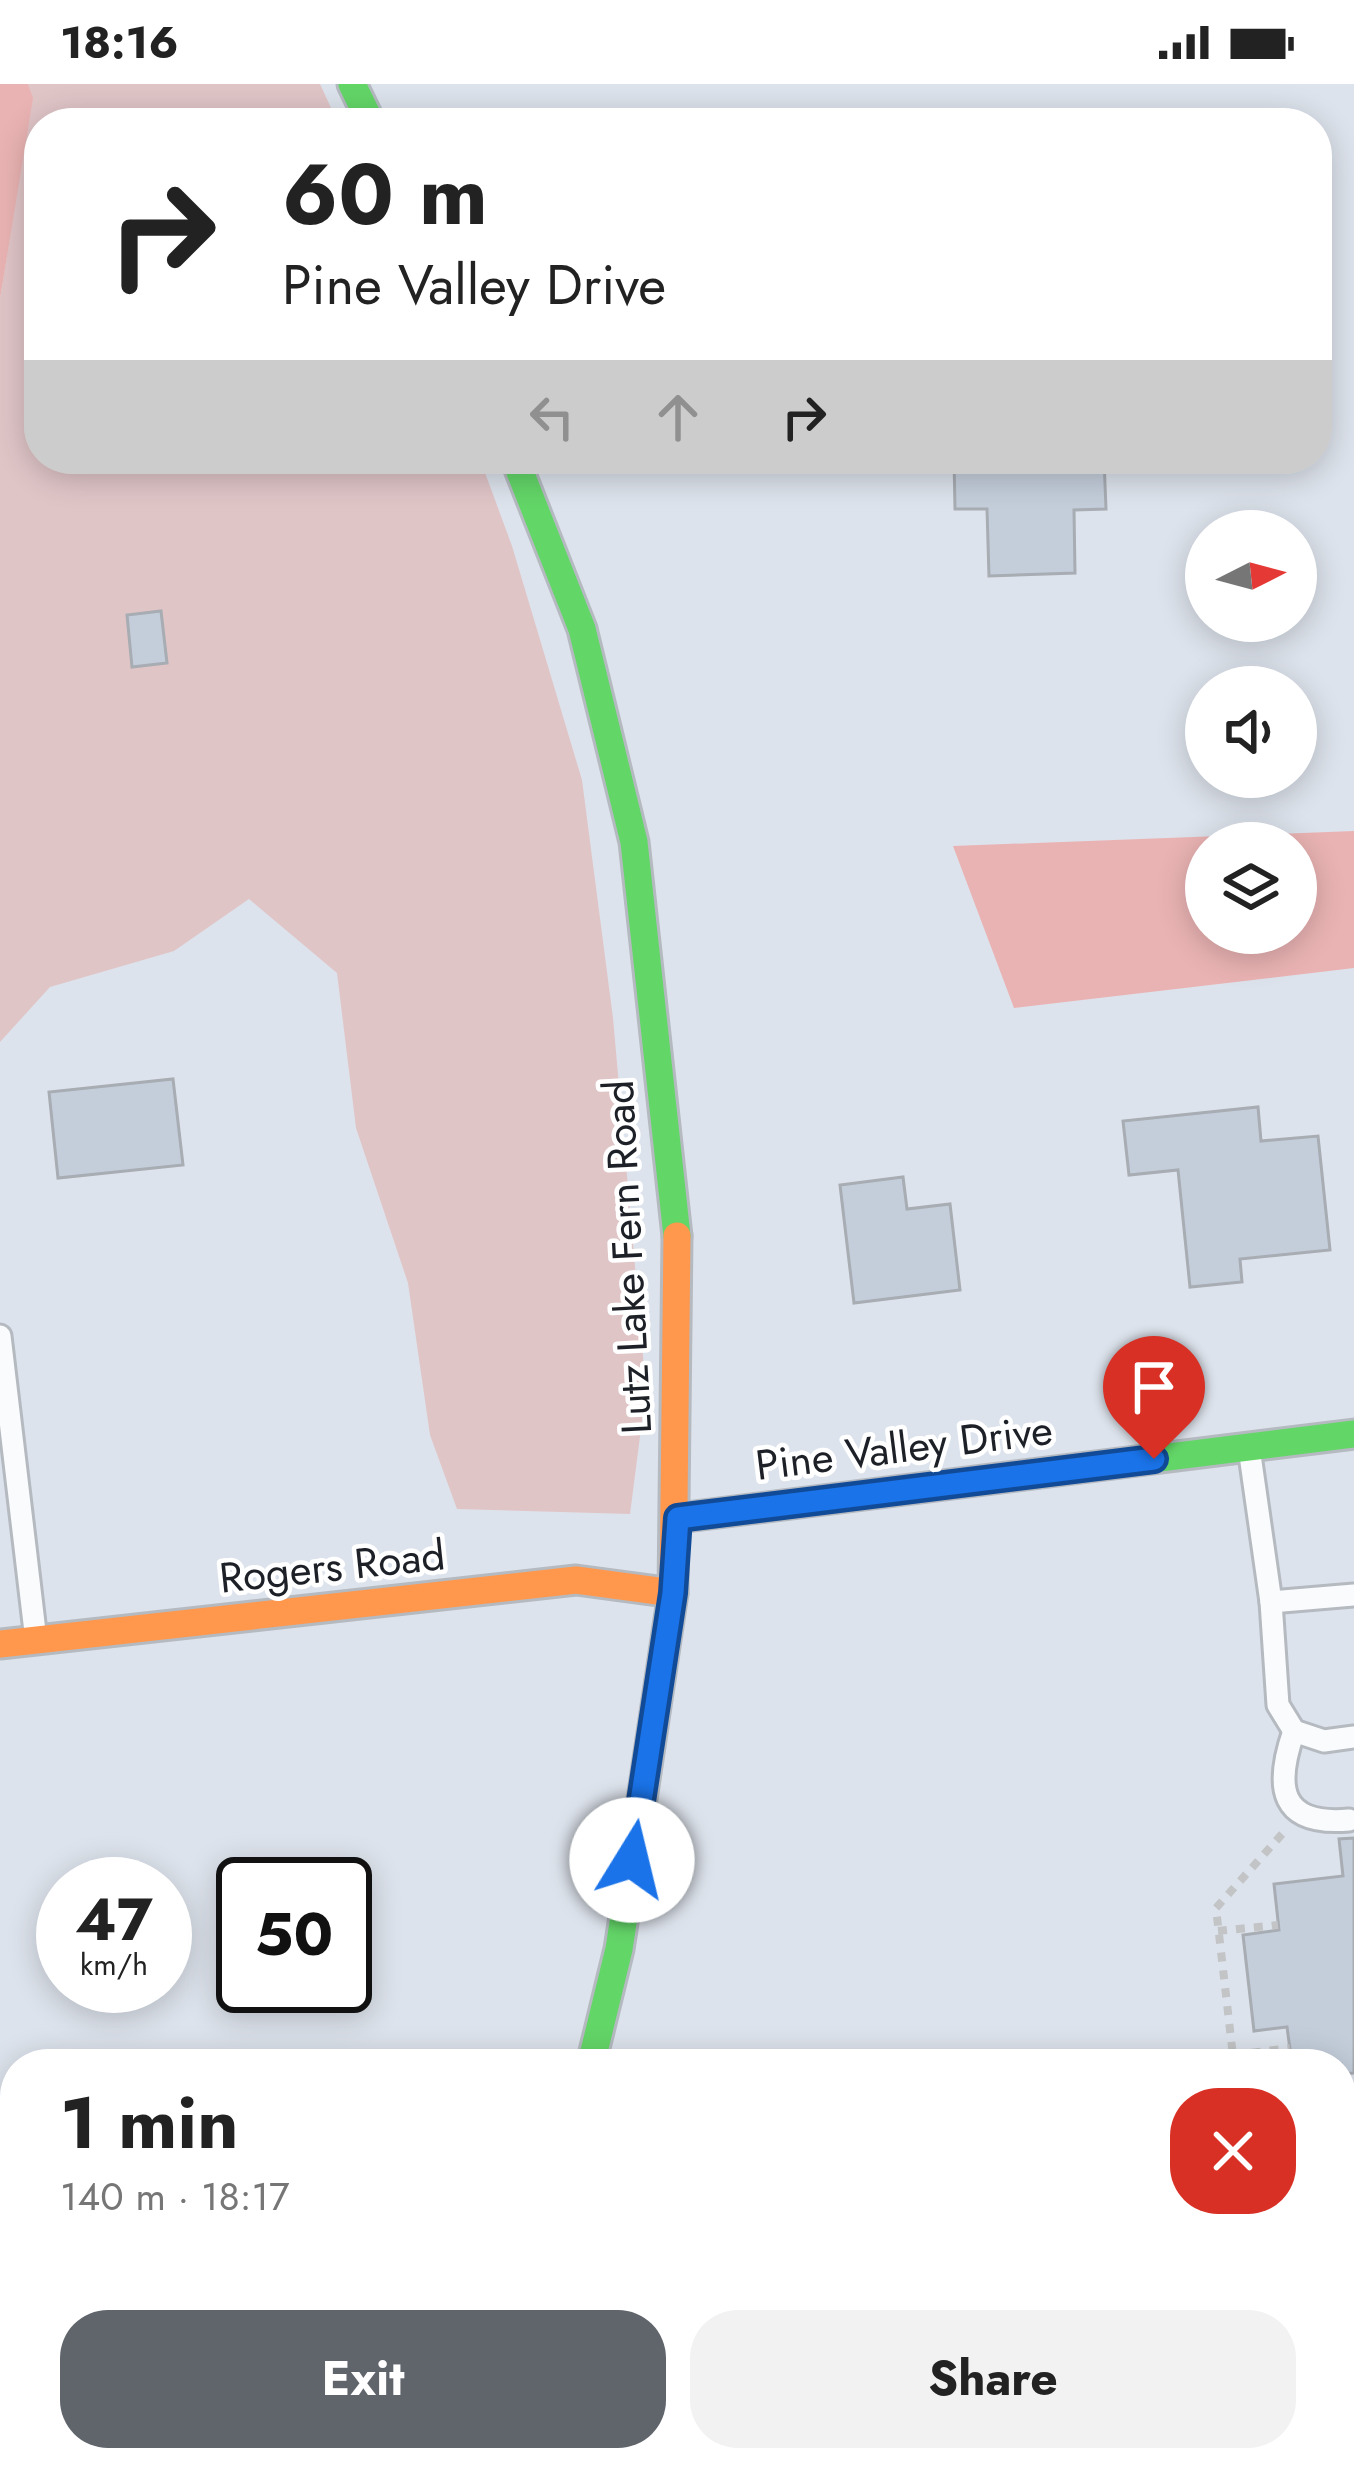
<!DOCTYPE html>
<meta charset="utf-8">
<style>
body{margin:0;font-family:Jost,sans-serif;background:#f2f2f2;color:#222;height:100vh;display:flex;flex-direction:column;font-size:45px;white-space:nowrap}
*{box-sizing:border-box;margin:0}
p{font-size:39px;color:#767676}
.icon{flex:none;width:66px;height:66px;fill:none;stroke:currentColor;stroke-width:2;stroke-linecap:round;stroke-linejoin:round}
.map{position:relative;flex:1;overflow:hidden}
.side{position:absolute;left:0px;top:1965px;width:1356px;height:423px;display:flex;flex-direction:column;background:#fff;border-radius:48px 48px 0 0;box-shadow:0 6px 30px #0003}
.side>*{flex:none}
.guide{position:absolute;left:24px;top:24px;width:1308px;height:366px;border-radius:48px;box-shadow:0 6px 30px #0003;background:#fff;color:#222;overflow:hidden}
.needle{width:78px;rotate:84deg}
.fabs{position:absolute;left:1185px;top:426px;display:grid;gap:24px}
.fabs a{display:grid;place-items:center;width:132px;height:132px;border-radius:50%;background:#fff;box-shadow:0 6px 30px #0003;font-size:60px}
.speed{position:absolute;left:36px;top:1773px;display:flex;gap:24px;font-size:60px;font-weight:700;text-align:center}
.speed>*{display:grid;place-content:center;width:156px;height:156px;border-radius:50%;background:#fff;box-shadow:0 6px 30px #0003;line-height:1}
.speed small{font-size:30px;font-weight:400}
.speed .limit{border:6px solid #111;border-radius:18px;background:#fff;color:#111}
.pin{position:absolute;display:grid;place-items:center;width:102px;height:102px;color:#fff;margin:-123px -51px;border-radius:50% 50% 50% 0;rotate:-45deg;box-shadow:0 0 12px #0007}
.pin .icon{rotate:45deg}
.me{position:absolute;width:132px;margin:-66px;rotate:9deg;stroke-linejoin:round;filter:drop-shadow(0 0 9px #0008)}
.turn{display:flex;align-items:center;gap:42px;height:252px;padding:0 60px;font-size:54px}
.turn .icon{width:156px;height:156px;stroke-width:2.5}
.turn b{display:block;font-size:84px;line-height:102px}
.lanes{display:flex;align-items:center;height:114px;padding:0 60px;background:#0003;justify-content:center;gap:60px;direction:ltr}
.lanes .off{opacity:.35}
.round{display:grid;place-items:center;flex:none;width:126px;height:126px;border-radius:48px;background:#f2f2f2}
.summary{display:flex;align-items:center;justify-content:space-between;height:204px;padding:0 60px}
h1{font-size:72px;font-weight:700;line-height:90px}
.primary-button{display:flex;gap:24px;margin-top:auto;padding:24px 60px}
.primary-button a{flex:1;height:138px;border-radius:48px;background:#60656c;color:#fff;font-size:48px;font-weight:700;line-height:138px;text-align:center}
.primary-button a+a{background:#f2f2f2;color:#222}
.status{display:flex;justify-content:space-between;align-items:center;height:84px;padding:0 60px;background:#fff;direction:ltr}
.status svg{height:33px;fill:currentColor}
.map>svg:first-child{display:block}
.green{fill:#e0c5c7}
.water{fill:#eab3b3;fill-rule:evenodd}
.building{fill:#c4cedb;stroke:#a8acb3;stroke-width:3}
.lines{fill:none;stroke-linecap:round;stroke-linejoin:round}
.lane-casing{stroke:#b5bac1;stroke-width:27}
.fast-casing{stroke:#b5bac1;stroke-width:33}
.slow-casing{stroke:#b5bac1;stroke-width:33}
.path{stroke:#c2c4c6;stroke-width:8;stroke-dasharray:9 9;stroke-linecap:butt}
.lane{stroke:#fafbfc;stroke-width:21}
.fast{stroke:#63d668;stroke-width:27}
.slow{stroke:#ff974d;stroke-width:27}
.route-casing{stroke:#114b97;stroke-width:30}
.route{stroke:#1a73e8;stroke-width:21}
.labels{text-anchor:middle;stroke-width:9;stroke-linejoin:round;paint-order:stroke}
.street-label{font-size:42px;fill:#1d2127;stroke:#fff}
</style>
<div class="status"><b>18:16</b><svg viewBox="0 0 49 12"><path d="M0 12V9h3v3zM5 12V6h3v6zM10 12V3h3v9zM15 12V0h3v12zM26 1h20v11H26zM47 4h2v5h-2z"/></svg></div>
<div class="map">
<svg width="1354" height="2387" viewBox="0 0 1354 2387">
<rect width="100%" height="100%" fill="#dde3ec"/>
<g class="green">
<polygon points="28,0 320,0 338,39 39,39 39,375 480,375 512,462 582,696 613,934 646,1306 630,1430 457,1425 430,1351 408,1199 356,1044 337,889 249,815 174,867 50,903 0,958 0,215 32,14"/>
<polygon points="15,2275 15,2373 438,2373 435,2387 0,2387 0,2277"/>
</g>
<g class="water">
<polygon points="0,0 28,0 33,14 0,215"/>
<path d="M1354 747V884L1014 924 953 762ZM1206 759H1296V849H1206Z"/>
</g>
<g class="building">
<polygon points="954,375 1104,375 1106,425 1074,426 1075,489 989,492 987,425 955,425"/>
<polygon points="161,527 167,579 132,583 127,531"/>
<polygon points="173,995 183,1081 58,1094 49,1008"/>
<polygon points="1258,1023 1261,1057 1318,1052 1330,1166 1240,1175 1242,1198 1190,1203 1178,1086 1129,1091 1123,1037"/>
<polygon points="903,1093 907,1125 950,1120 960,1206 854,1219 840,1101"/>
<polygon points="1354,1754 1354,1989 1341,1990 1341,1980 1292,1980 1287,1943 1254,1947 1243,1851 1279,1846 1274,1800 1343,1792 1339,1755"/>
</g>
<g class="lines">
<g class="lane-casing">
<g id="lane">
<polyline points="0,1252 36,1556"/>
<polyline points="1249,1364 1271,1518 1354,1511"/>
<polyline points="1271,1518 1278,1621 1294,1647 1324,1657 1354,1653"/>
<path d="M1294 1647C1274 1704 1280 1742 1349 1736"/>
<polyline points="1341,2146 1354,2145"/>
<polyline points="1341,2257 1342,2262 1354,2261"/>
</g>
</g>
<g class="fast-casing">
<g id="fast">
<polyline points="352,0 371,39"/>
<polyline points="515,375 582,545 634,758 677,1152"/>
<polyline points="678,1434 1354,1350"/>
<polyline points="591,1980 619,1865 636,1755"/>
<polyline points="491,2387 494,2373"/>
</g>
</g>
<g class="slow-casing">
<g id="slow">
<polyline points="0,1560 576,1496 673,1509"/>
<polyline points="636,1755 673,1509 677,1152"/>
</g>
</g>
<g class="path">
<polyline points="1218,1847 1278,1841"/>
<polyline points="1234,1971 1290,1964"/>
<polyline points="1243,1980 1233,1972 1216,1824 1283,1749"/>
<polyline points="1341,2060 1354,2071"/>
<polyline points="1345,2288 1354,2370"/>
</g>
<use href="#lane" class="lane"/>
<use href="#fast" class="fast"/>
<use href="#slow" class="slow"/>
</g>
<g class="lines">
<g class="route-casing">
<polyline id="route" points="632,1776 673,1509 678,1434 1154,1375"/>
</g>
<use href="#route" class="route"/>
</g>
<g class="labels">
<g class="street-label">
<text transform="translate(627 1173) rotate(-93)" y="15">Lutz Lake Fern Road</text>
<text transform="translate(904 1363) rotate(-7)" y="15">Pine Valley Drive</text>
<text transform="translate(332 1482) rotate(-6)" y="15">Rogers Road</text>
</g>
</g>
</svg>
<div class="fabs">
<a><svg class="needle" viewBox="-14 -14 28 28"><path d="M0-13l5 13h-10z" fill="#e53935"/><path d="M0 13l5-13h-10z" fill="#767676"/></svg></a>
<a><svg class="icon" aria-label="sound" viewBox="0 0 24 24"><path d="M4 9h4l5-4v14l-5-4H4zM17 9q2 3 0 6"/></svg></a>
<a><svg class="icon" aria-label="layers" viewBox="0 0 24 24"><path d="M12 4l9 5-9 5-9-5zM3 14l9 5 9-5"/></svg></a>
</div>
<div class="speed"><div>47<small>km/h</small></div><div class="limit">50</div></div>
<div class="pin" style="left:1154px;top:1375px;background:#d93025"><svg class="icon" aria-label="arrive" viewBox="0 0 24 24"><path d="M6 21V4h12l-3 4 3 4H6"/></svg></div>
<svg class="me" style="left:632px;top:1776px" viewBox="-20 -20 40 40"><circle r="19" fill="#fff"/><path d="M0-13L10 11 0 6-10 11z" fill="#1a73e8"/></svg>
<div class="guide">
<div class="turn"><svg class="icon" aria-label="right" viewBox="0 0 24 24"><path d="M7 20v-9h11M14 6l5 5-5 5"/></svg><div><b>60 m</b>Pine Valley Drive</div></div>
<div class="lanes"><svg class="icon off" aria-label="left" viewBox="0 0 24 24"><path d="M17 20v-9H6M10 6l-5 5 5 5"/></svg><svg class="icon off" aria-label="ahead" viewBox="0 0 24 24"><path d="M12 20V5M6 11l6-6 6 6"/></svg><svg class="icon" aria-label="right" viewBox="0 0 24 24"><path d="M7 20v-9h11M14 6l5 5-5 5"/></svg></div>
</div>
<section class="side">
<div class="summary"><div><h1>1 min</h1><p>140 m · 18:17</p></div><a class="round" style="background:#d93025;color:#fff"><svg class="icon" aria-label="close" viewBox="0 0 24 24"><path d="M6 6l12 12M18 6L6 18"/></svg></a></div>
<div class="primary-button"><a>Exit</a><a>Share</a></div>
</section>
</div>
